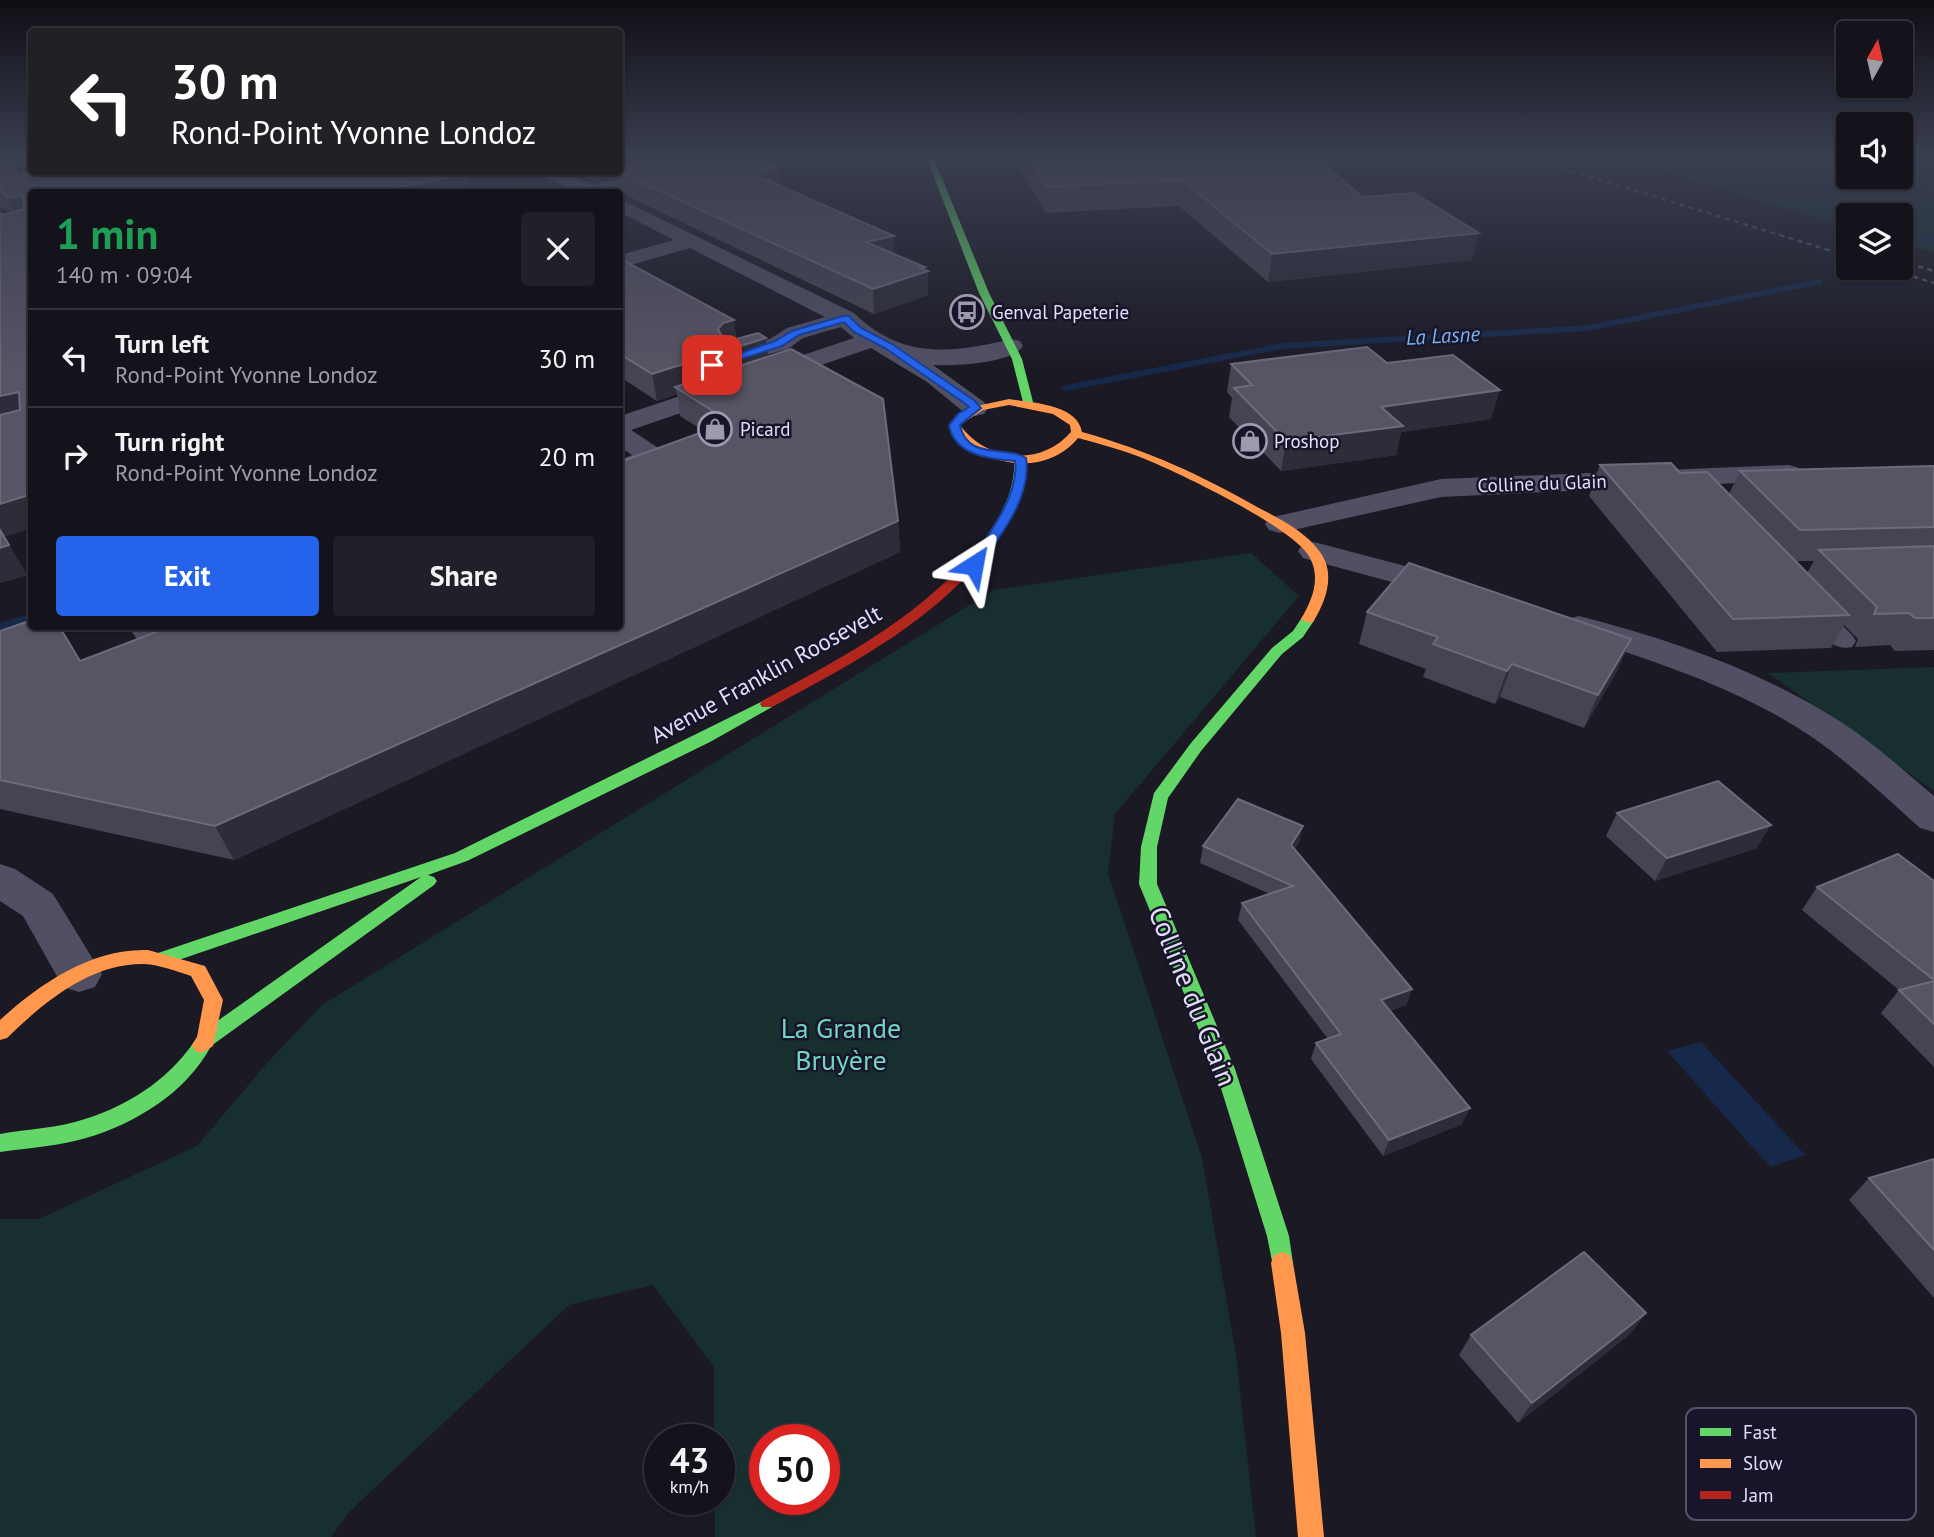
<!DOCTYPE html>
<meta charset="utf-8">
<style>
body{margin:0;font-family:"PT Sans",sans-serif;background:#212028;color:#f1f3f6;height:100vh;display:flex;flex-direction:column;font-size:26px;white-space:nowrap}
*{box-sizing:border-box;margin:0}
p{font-size:23px;color:#9d9ea3}
.icon{flex:none;width:38px;height:38px;fill:none;stroke:currentColor;stroke-width:2;stroke-linecap:round;stroke-linejoin:round}
.map{position:relative;flex:1;overflow:hidden}
.drawer{position:absolute;left:28px;top:189px;width:595px;height:441px;display:flex;flex-direction:column;background:#14131b;border-radius:7px;box-shadow:0 2px 5px #0004,0 0 0 2px #33323a}
.drawer>*{flex:none}
.banner{position:absolute;left:28px;top:28px;width:595px;height:147px;border-radius:7px;box-shadow:0 2px 5px #0004,0 0 0 2px #33323a;background:#202124;color:#fff;overflow:hidden}
.needle{width:46px;rotate:8deg}
.buttons{position:absolute;left:1836px;top:21px;display:grid;gap:14px}
.buttons a{display:grid;place-items:center;width:77px;height:77px;border-radius:7px;background:#14131b;box-shadow:0 2px 5px #0004,0 0 0 2px #33323a;font-size:35px}
.speed{position:absolute;left:644px;top:1424px;display:flex;gap:14px;font-size:35px;font-weight:700;text-align:center}
.speed>*{display:grid;place-content:center;width:91px;height:91px;border-radius:50%;background:#14131b;box-shadow:0 2px 5px #0004,0 0 0 2px #33323a;line-height:1}
.speed small{font-size:18px;font-weight:400}
.speed .limit{border:10px solid #d22;background:#fff;color:#111}
.pin{position:absolute;display:grid;place-items:center;width:60px;height:60px;color:#fff;margin:-30px;border-radius:14px;box-shadow:0 4px 10px #0006}
.me{position:absolute;width:77px;margin:-38px;rotate:34deg;stroke-linejoin:round;filter:drop-shadow(0 0 5px #0008)}
.turn{display:flex;align-items:center;gap:24px;height:147px;padding:0 28px;font-size:32px}
.turn .icon{width:91px;height:91px;stroke-width:2.5}
.turn b{display:block;font-size:49px;line-height:60px}
.round{display:grid;place-items:center;flex:none;width:74px;height:74px;border-radius:7px;background:#212028}
.head{display:flex;align-items:center;justify-content:space-between;height:119px;padding:0 28px}
h1{font-size:42px;font-weight:800;line-height:52px;color:#1e9e55}
.action{display:flex;gap:14px;margin-top:auto;padding:14px 28px}
.action a{flex:1;height:80px;border-radius:7px;background:#2563eb;color:#fff;font-size:28px;font-weight:800;line-height:80px;text-align:center}
.action a+a{background:#212028;color:#f1f3f6}
ul{padding:0;list-style:none}
li{display:flex;align-items:center;gap:21px;height:98px;padding:0 28px;border-top:2px solid #33323a}
li div{flex:1}
li b{display:block;font-size:26px}
li em{font-style:normal}
.map>svg:first-child{display:block}
.green{fill:#182f30;fill-rule:evenodd}
.water{fill:#17294a}
.lines{fill:none;stroke-linecap:round;stroke-linejoin:round}
.stream{fill:#17294a;fill-rule:evenodd}
.lane{fill:#514f63;fill-rule:evenodd}
.street{fill:#514f63;fill-rule:evenodd}
.fast{fill:#63d668;fill-rule:evenodd}
.slow{fill:#ff974d;fill-rule:evenodd}
.jam{fill:#b3261e;fill-rule:evenodd}
.rail{stroke:#4b5a6a;stroke-width:2.5;stroke-dasharray:5 4.5;stroke-linecap:butt}
.wall{fill:#464452;fill-rule:evenodd}
.shaded-wall{fill:#2e2c38}
.building{fill:#575464;stroke:#6d6a7c;stroke-width:2}
.route{fill:#2563eb;stroke:#184099;stroke-width:2}
.labels{text-anchor:middle;stroke-width:5;stroke-linejoin:round;paint-order:stroke}
.far-poi-label{font-size:19px;fill:#e3dffb;stroke:#181429;text-anchor:start}
.far-street-label{font-size:19px;fill:#e3dffb;stroke:#181429}
.far-water-label{font-size:21px;font-style:italic;fill:#78b4f0;stroke:#181429}
.street-label{font-size:23px;fill:#e3dffb;stroke:#181429}
.near-street-label{font-size:28px;fill:#e3dffb;stroke:#181429}
.near-park-label{font-size:28px;fill:#72d5bf;stroke:#181429}
.key{fill:#181429;stroke:#555168;stroke-width:2}
.key-label{font-size:19px;fill:#e3dffb}
</style>
<div class="map">
<svg width="1934" height="1537" viewBox="0 0 1934 1537">
<rect width="100%" height="100%" fill="#1b1924"/>
<g class="green">
<polygon points="1605,154 1848,154 1848,177 1900,177 1901,154 1934,154 1934,253 1901,243 1900,215 1848,215 1848,227"/>
<path d="M1251 553 1299 596 1115 814 1108 873 1202 1158 1236 1355 1256 1537H715V1500H719V1440H714V1367L653 1285 569 1305 350 1511 331 1537H0V1219H39L197 1146 267 1063 322 1005 994 590ZM765 1440H824V1500H765Z"/>
<polygon points="1934,667 1934,791 1768,673"/>
</g>
<polygon class="water" points="1701,1042 1805,1155 1770,1167 1667,1051"/>
<g class="lines">
<g class="stream">
<polygon points="1934,234 1934,240 1923,243 1919,240"/>
<polygon points="1819,279 1822,280 1822,284 1588,331 1282,349 1066,391 1061,388 1066,385 1282,343 1588,325"/>
<polygon points="32,613 32,622 0,631 0,623"/>
</g>
<g class="lane">
<polygon points="652,171 657,172 657,178 596,192 582,192 581,190 583,187"/>
<path d="M1809 598 1818 601 1852 635 1856 641 1852 647C1829 652 1815 627 1800 611L1796 606 1800 601Z"/>
</g>
<g class="street">
<polygon points="540,172 563,172 600,188 603,192 579,192 543,176"/>
<path d="M620 199 854 313C901 359 951 354 1011 339L1020 341 1023 346C1011 364 954 366 933 365L984 402 988 408 984 414 975 416 966 414 927 382 871 348 631 430 663 451 667 457 663 463 620 478V460L632 455 620 447V416L854 338 841 327 803 338 788 349 736 363 727 361 724 356 727 351 770 339 787 328 825 317 690 248 620 268V255L674 240 620 212Z"/>
<polygon points="1789,465 1799,468 1803,474 1799,480 1441,497 1280,533 1269,530 1265,524 1269,518 1441,479"/>
<polygon points="1314,542 1462,581 1467,588 1462,595 1451,598 1303,558 1298,551 1303,544"/>
<path d="M1579 616C1666 638 1756 669 1833 717 1869 739 1901 768 1934 796V832L1920 828C1884 796 1849 762 1809 735 1735 686 1650 660 1567 633L1562 626 1567 619Z"/>
<polygon points="128,626 162,626 164,630 174,626 223,626 219,633 157,654 145,651"/>
<polygon points="0,864 15,869 53,894 102,974 95,987 79,992 63,987 23,916 0,901"/>
</g>
<g class="fast">
<polygon points="925,154 932,154 989,293 1022,359 1033,402 1032,404 1023,402 1012,359 979,293"/>
<path d="M1020 456 1026 459C1028 491 1013 517 995 543H987L985 540C1001 515 1016 490 1014 459Z"/>
<polygon points="1308,615 1315,619 1303,637 1282,654 1201,751 1168,798 1157,847 1157,884 1235,1069 1289,1236 1293,1263 1290,1271 1282,1274 1274,1271 1267,1236 1215,1069 1139,884 1141,847 1154,793 1191,743 1272,648 1293,631 1303,616"/>
<path d="M767 699 774 704 772 707 710 742 467 861 428 875 434 877 437 881 434 885 211 1046C187 1092 135 1124 86 1138 59 1146 28 1148 0 1152V1134C27 1129 59 1128 85 1119 131 1105 175 1075 199 1034L421 877 161 966 155 964 152 959 155 954 455 853Z"/>
</g>
<g class="slow">
<path d="M1009 399C1032 403 1077 404 1082 432 1149 451 1199 474 1259 508 1280 519 1306 532 1320 552 1336 574 1326 601 1313 622L1308 623 1301 619C1312 600 1321 579 1310 558 1295 528 1179 473 1145 459 1123 450 1100 444 1078 438 1043 480 978 466 949 425L968 408ZM1009 405 1053 414 1070 425 1071 432C1041 467 987 462 960 425L983 410Z"/>
<path d="M148 950 205 966 223 1000 213 1046 202 1053 195 1051 192 1045 197 1037 204 1000 191 976C176 971 160 965 144 964 90 963 43 1003 7 1038L0 1040V1020C39 984 92 948 148 950Z"/>
<polygon points="1282,1252 1290,1255 1293,1263 1305,1333 1324,1537 1298,1537 1281,1333 1271,1263 1274,1255"/>
</g>
<path class="jam" d="M991 536 997 540C940 618 856 662 772 707H762L760 704 762 701C847 655 925 615 987 537Z"/>
<g class="rail">
<polyline points="1516,154 1848,256"/>
<polyline points="1900,261 1934,271"/>
<polyline points="1886,268 1934,283"/>
</g>
</g>
<g class="wall">
<polygon points="0,154 32,172 465,174 470,192 32,192 4,537 27,575 0,583 3,215 11,213 9,210 0,208"/>
<polygon points="620,154 819,154 774,165 782,187 894,236 894,254 925,267 925,270 928,271 928,295 874,314 615,190 613,177 596,181 569,172 620,172"/>
<polygon points="1012,154 1253,154 1472,260 1268,282 1179,206 1046,213"/>
<polygon points="620,259 734,320 736,339 769,357 898,521 900,552 234,860 0,809 0,631 80,661 704,431 680,416 677,394 657,401 620,377"/>
<polygon points="1387,363 1491,419 1401,432 1396,455 1281,471 1229,417 1232,398 1227,392 1231,364"/>
<path d="M1600 465 1680 473 1729 494 1740 471 1934 466V650L1895 651 1890 645 1855 647 1858 639 1844 625 1831 648 1717 652 1589 496ZM1795 561H1814L1807 573Z"/>
<polygon points="1367,612 1631,639 1617,671 1584,728 1500,697 1495,704 1423,677 1426,669 1359,644"/>
<polygon points="1617,813 1757,848 1655,881 1606,836"/>
<polygon points="1299,843 1294,849 1412,989 1406,1005 1390,1011 1462,1124 1383,1156 1311,1059 1316,1043 1328,1039 1238,920 1242,903 1270,894 1200,863 1203,846"/>
<polygon points="1934,881 1934,1067 1881,1013 1899,990 1802,910 1817,887"/>
<polygon points="1934,1159 1934,1298 1849,1200 1869,1178"/>
<polygon points="1646,1313 1630,1334 1518,1423 1459,1355 1471,1335"/>
</g>
<g class="shaded-wall">
<polygon points="620,154 714,154 620,172"/>
<polygon points="742,154 819,154 744,173"/>
<polygon points="32,161 32,172 114,172 33,183 10,171 23,162"/>
<polygon points="780,167 782,189 753,174"/>
<polygon points="595,172 612,172 613,177 596,181"/>
<polygon points="465,174 470,192 395,192 394,188"/>
<polygon points="23,196 32,213 19,220 8,198"/>
<polygon points="1479,233 1472,260 1268,282 1272,254"/>
<polygon points="894,236 894,259 866,242"/>
<polygon points="925,267 925,272 928,271 928,295 874,314 873,289"/>
<polygon points="734,320 737,345 766,338 769,363 675,387 677,394 657,401 652,374 718,329 723,323"/>
<polygon points="1500,390 1491,419 1401,432 1396,455 1281,471 1286,441 1381,407"/>
<polygon points="19,392 32,415 0,426 0,396"/>
<polygon points="32,494 32,528 4,537 0,530 0,504"/>
<polygon points="898,521 900,552 234,860 215,826"/>
<polygon points="9,545 27,575 0,583 0,548"/>
<polygon points="1631,639 1617,671 1584,728 1598,695"/>
<polygon points="1512,664 1500,697 1495,704 1507,671"/>
<polygon points="1771,825 1757,848 1655,881 1667,858"/>
<polygon points="1303,826 1299,843 1287,861 1291,845"/>
<polygon points="1412,989 1406,1005 1375,1016 1381,1000"/>
<polygon points="1470,1108 1462,1124 1383,1156 1389,1140"/>
<polygon points="1646,1313 1630,1334 1518,1423 1532,1403"/>
</g>
<g class="building">
<polygon points="0,154 32,154 32,161 23,162 10,171 22,178 24,173 57,173 67,172 460,172 465,174 394,188 402,192 32,192 32,494 0,504 0,415 20,410 19,392 0,396 0,213 3,215 24,209 23,196 8,198 0,190"/>
<polygon points="678,154 746,154 780,167 753,174 894,236 866,242 925,267 921,268 928,271 873,289 618,172 620,172 620,167"/>
<polygon points="1027,154 1313,154 1362,197 1414,193 1479,233 1272,254 1182,180 1047,187"/>
<polygon points="620,259 621,259 734,320 723,323 718,329 723,338 733,340 758,333 766,338 652,374 620,354"/>
<polygon points="1367,347 1387,363 1453,355 1500,390 1381,407 1403,426 1286,441 1234,388 1252,385 1231,364"/>
<polygon points="791,349 883,399 898,521 215,826 0,780 0,631 32,620 32,626 59,626 80,661 172,626 620,626 620,462 730,422 675,387"/>
<polygon points="1671,463 1680,473 1707,472 1849,615 1733,619 1600,465"/>
<polygon points="1934,466 1934,527 1800,530 1740,471"/>
<polygon points="0,530 9,545 0,548"/>
<polygon points="1934,546 1934,618 1915,618 1909,613 1874,614 1877,607 1819,550"/>
<polygon points="1409,563 1631,639 1598,695 1512,664 1507,671 1433,644 1438,637 1367,612"/>
<polygon points="1718,781 1771,825 1667,858 1617,813"/>
<polygon points="1238,799 1303,826 1291,845 1412,989 1381,1000 1470,1108 1389,1140 1316,1043 1341,1034 1242,903 1293,886 1203,846"/>
<polygon points="1898,854 1934,881 1934,980 1817,887"/>
<polygon points="1934,981 1934,1024 1899,990"/>
<polygon points="1934,1159 1934,1250 1869,1178"/>
<polygon points="1584,1252 1646,1313 1532,1403 1471,1335"/>
</g>
<linearGradient id="sky" x2="0" y2="1"><stop stop-color="#0f0e14"/><stop offset="0.42" stop-color="#393e50"/><stop offset="1" stop-color="#393e50" stop-opacity="0"/></linearGradient>
<rect width="1934" height="369" fill="url(#sky)"/>
<path class="route" d="M843 316H849L861 328 892 344 975 401 981 408 960 425C967 461 1007 445 1026 458 1032 498 999 537 978 568H969L967 565C986 538 1020 496 1015 461 989 459 954 455 949 425L958 414 969 407 967 405 885 348 854 332 844 322 799 335 782 346 716 367 707 365 775 341 792 331Z"/>
<defs>
<g id="bus-ring" transform="scale(1.75)"><circle r="9.5" fill="#181429" stroke="#9d9ab0" stroke-width="1.5"/><path d="M-5-6H5V4H4V6H2V4H-2V6H-4V4H-5ZM-3.5-4V0h7V-4ZM-3.5 1.2v1.5H-2V1.2ZM2 1.2v1.5H3.5V1.2Z" fill="#9d9ab0"/></g>
<g id="shop-ring" transform="scale(1.75)"><circle r="9.5" fill="#181429" stroke="#9d9ab0" stroke-width="1.5"/><path d="M-5-2.5h2.3a2.7 3.5 0 0 1 5.4 0H5L5.5 6h-11ZM-1.5-2.5h3a1.5 2.3 0 0 0-3 0Z" fill="#9d9ab0"/></g>
</defs>
<g fill-rule="evenodd">
<use href="#bus-ring" x="967" y="312"/>
<use href="#shop-ring" x="715" y="429"/>
<use href="#shop-ring" x="1250" y="441"/>
</g>
<g class="labels">
<g class="far-poi-label">
<text x="992" y="319">Genval Papeterie</text>
<text x="740" y="436">Picard</text>
<text x="1274" y="448">Proshop</text>
</g>
<g class="far-street-label">
<text transform="translate(1542 483) rotate(-2)" y="7">Colline du Glain</text>
</g>
<g class="far-water-label">
<text transform="translate(1443 336) rotate(-3)" y="7">La Lasne</text>
</g>
<g class="street-label">
<text transform="translate(766 674) rotate(-29)" y="8">Avenue Franklin Roosevelt</text>
</g>
<g class="near-street-label">
<text transform="translate(1193 996) rotate(68)" y="10">Colline du Glain</text>
</g>
<g class="near-park-label">
<text x="841" y="1038">La Grande<tspan x="841" dy="32">Bruyère</tspan></text>
</g>
</g>
<rect x="1686" y="1408" width="230" height="112" rx="10" class="key"/>
<rect x="1700" y="1428" width="31" height="8" fill="#63d668"/>
<rect x="1700" y="1459" width="31" height="9" fill="#ff974d"/>
<rect x="1700" y="1491" width="31" height="8" fill="#b3261e"/>
<g class="key-label">
<text x="1743" y="1439">Fast</text>
<text x="1743" y="1470">Slow</text>
<text x="1743" y="1502">Jam</text>
</g>
</svg>
<div class="buttons">
<a><svg class="needle" viewBox="-14 -14 28 28"><path d="M0-13l5 13h-10z" fill="#e53935"/><path d="M0 13l5-13h-10z" fill="#9d9ea3"/></svg></a>
<a><svg class="icon" aria-label="sound" viewBox="0 0 24 24"><path d="M4 9h4l5-4v14l-5-4H4zM17 9q2 3 0 6"/></svg></a>
<a><svg class="icon" aria-label="layers" viewBox="0 0 24 24"><path d="M12 4l9 5-9 5-9-5zM3 14l9 5 9-5"/></svg></a>
</div>
<div class="speed"><div>43<small>km/h</small></div><div class="limit">50</div></div>
<div class="pin" style="left:712px;top:365px;background:#d93025"><svg class="icon" aria-label="arrive" viewBox="0 0 24 24"><path d="M6 21V4h12l-3 4 3 4H6"/></svg></div>
<svg class="me" style="left:974px;top:565px" viewBox="-20 -20 40 40"><path d="M0-17L14 15 0 8-14 15z" fill="#2563eb" stroke="#fff" stroke-width="4"/></svg>
<div class="banner">
<div class="turn"><svg class="icon" aria-label="left" viewBox="0 0 24 24"><path d="M17 20v-9H6M10 6l-5 5 5 5"/></svg><div><b>30 m</b>Rond-Point Yvonne Londoz</div></div>
</div>
<section class="drawer">
<div class="head"><div><h1>1 min</h1><p>140 m · 09:04</p></div><a class="round"><svg class="icon" aria-label="close" viewBox="0 0 24 24"><path d="M6 6l12 12M18 6L6 18"/></svg></a></div>
<ul>
<li><svg class="icon" aria-label="left" viewBox="0 0 24 24"><path d="M17 20v-9H6M10 6l-5 5 5 5"/></svg><div><b>Turn left</b><p>Rond-Point Yvonne Londoz</p></div><em>30 m</em></li>
<li><svg class="icon" aria-label="right" viewBox="0 0 24 24"><path d="M7 20v-9h11M14 6l5 5-5 5"/></svg><div><b>Turn right</b><p>Rond-Point Yvonne Londoz</p></div><em>20 m</em></li>
</ul>
<div class="action"><a>Exit</a><a>Share</a></div>
</section>
</div>
